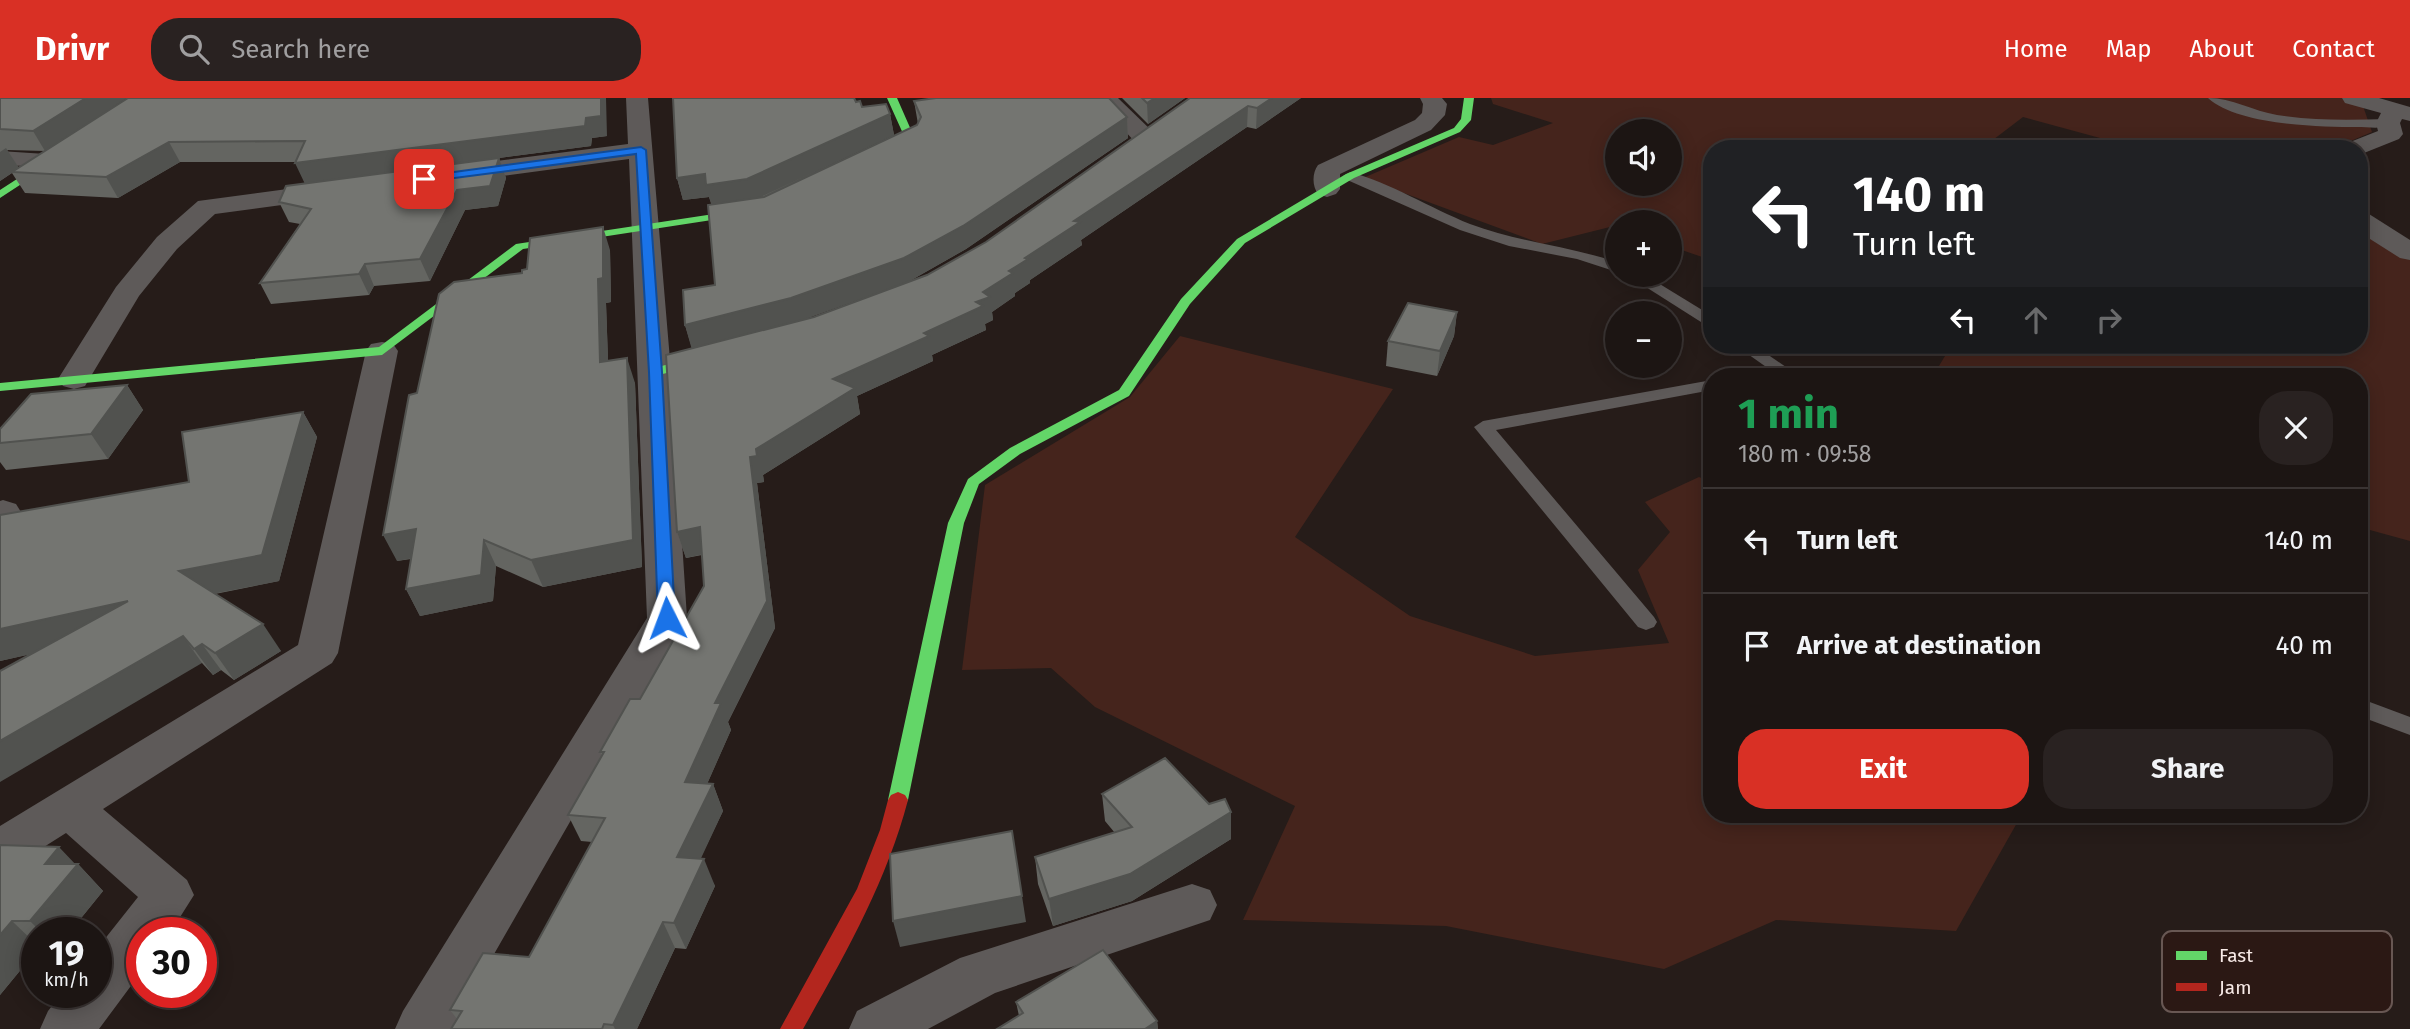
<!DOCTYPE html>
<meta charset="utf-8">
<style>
body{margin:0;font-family:"Fira Sans",sans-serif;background:#292221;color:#f1f3f6;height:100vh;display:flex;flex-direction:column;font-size:26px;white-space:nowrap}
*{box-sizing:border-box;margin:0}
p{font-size:23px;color:#a09fa0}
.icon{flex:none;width:38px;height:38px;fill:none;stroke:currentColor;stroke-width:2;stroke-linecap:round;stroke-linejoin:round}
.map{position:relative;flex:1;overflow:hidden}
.details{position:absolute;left:1703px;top:270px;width:665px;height:455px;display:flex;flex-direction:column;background:#1c1513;border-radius:28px;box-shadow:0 4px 18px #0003,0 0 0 2px #3a3433}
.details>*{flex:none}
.top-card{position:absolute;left:1703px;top:42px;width:665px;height:214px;border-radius:28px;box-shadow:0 4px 18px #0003,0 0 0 2px #3a3433;background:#202124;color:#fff;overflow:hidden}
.fabs{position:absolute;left:1605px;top:21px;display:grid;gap:14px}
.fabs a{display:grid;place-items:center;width:77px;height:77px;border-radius:50%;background:#1c1513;box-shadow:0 4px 18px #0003,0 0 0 2px #3a3433;font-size:35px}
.speed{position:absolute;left:21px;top:819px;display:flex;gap:14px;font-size:35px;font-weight:700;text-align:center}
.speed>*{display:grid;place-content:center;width:91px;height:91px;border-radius:50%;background:#1c1513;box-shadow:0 4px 18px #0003,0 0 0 2px #3a3433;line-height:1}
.speed small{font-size:18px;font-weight:400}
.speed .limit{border:10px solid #d22;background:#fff;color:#111}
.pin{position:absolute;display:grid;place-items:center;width:60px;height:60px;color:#fff;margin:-30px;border-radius:14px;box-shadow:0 4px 10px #0006}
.me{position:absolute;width:77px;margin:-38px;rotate:357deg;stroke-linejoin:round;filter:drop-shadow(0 0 5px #0008)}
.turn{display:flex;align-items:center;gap:24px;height:147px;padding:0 35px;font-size:32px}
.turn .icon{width:91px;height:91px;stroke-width:2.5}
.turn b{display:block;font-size:49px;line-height:60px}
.lanes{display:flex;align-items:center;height:66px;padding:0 35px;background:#0003;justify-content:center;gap:35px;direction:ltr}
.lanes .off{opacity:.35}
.round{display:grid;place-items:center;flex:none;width:74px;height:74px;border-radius:28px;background:#292221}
.headline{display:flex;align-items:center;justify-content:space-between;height:119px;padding:0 35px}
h1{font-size:42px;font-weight:700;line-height:52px;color:#1e9e55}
.action{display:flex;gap:14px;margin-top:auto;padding:14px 35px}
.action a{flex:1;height:80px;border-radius:28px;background:#d93025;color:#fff;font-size:28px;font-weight:700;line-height:80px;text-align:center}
.action a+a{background:#292221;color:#f1f3f6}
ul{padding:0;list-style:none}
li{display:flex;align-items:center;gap:21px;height:105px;padding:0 35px;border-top:2px solid #3a3433}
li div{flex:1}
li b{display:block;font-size:26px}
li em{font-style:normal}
header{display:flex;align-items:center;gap:42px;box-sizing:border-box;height:98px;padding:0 35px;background:#d93025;color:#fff}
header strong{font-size:33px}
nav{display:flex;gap:38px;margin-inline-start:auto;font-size:24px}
.search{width:490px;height:63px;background:#292221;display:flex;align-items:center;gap:18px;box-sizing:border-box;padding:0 24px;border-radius:28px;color:#a09fa0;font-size:26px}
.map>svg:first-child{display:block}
.green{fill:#45241c;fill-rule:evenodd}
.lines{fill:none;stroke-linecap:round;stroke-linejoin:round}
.lane{fill:#5e5a59;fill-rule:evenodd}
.street{fill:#5e5a59;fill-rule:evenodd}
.fast{fill:#63d668;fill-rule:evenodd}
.jam{fill:#b3261e;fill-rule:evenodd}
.wall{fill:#646561;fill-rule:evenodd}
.shaded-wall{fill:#51524f}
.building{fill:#747571;stroke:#51524f;stroke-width:2}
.route{fill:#1a73e8;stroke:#114b97;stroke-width:2}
.key{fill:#2b1814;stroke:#685753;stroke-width:2}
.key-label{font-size:19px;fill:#f8eae7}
</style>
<header>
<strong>Drivr</strong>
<div class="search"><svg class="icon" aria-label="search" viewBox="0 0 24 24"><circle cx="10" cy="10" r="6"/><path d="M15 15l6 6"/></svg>Search here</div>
<nav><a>Home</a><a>Map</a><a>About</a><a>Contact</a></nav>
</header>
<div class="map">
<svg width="2410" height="931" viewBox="0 0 2410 931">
<rect width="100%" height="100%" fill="#261c19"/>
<g class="green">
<path d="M1491 0H2345L2363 8 2372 34 2332 51H2094L2100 40 2023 19 1981 51H1712L1711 162 1670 148V124H1617V131L1610 129 1542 146 1363 80 1459 39 1493 47 1553 25 1493 6ZM1617 33H1670V86H1617Z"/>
<polygon points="2359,131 2410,162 2410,443 2359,429 2359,278 1933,278 1945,258 1918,247 2359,247"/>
<polygon points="1180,238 1393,291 1295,439 1410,518 1535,558 1669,545 1638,472 1670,434 1645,404 1699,379 1711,384 1712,716 2022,716 1956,833 1776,822 1664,871 1446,828 1243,822 1295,708 1095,609 1051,570 962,572 985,387 1130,299"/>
</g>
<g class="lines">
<g class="lane">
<path d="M2208 0C2232 0 2253 13 2277 17 2314 23 2351 22 2388 21L2394 25C2386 32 2369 29 2357 29 2319 29 2237 27 2208 0Z"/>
<path d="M1350 74C1391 85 1430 110 1470 126 1518 144 1568 148 1617 164V174L1577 161 1509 148 1460 132 1345 81 1343 78Z"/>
<polygon points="1627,177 1645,177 1712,218 1712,231"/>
<polygon points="1735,247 1754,247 1799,278 1779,278"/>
<polygon points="1712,282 1712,292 1496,332 1654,519 1657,524 1654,529 1646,532 1638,529 1474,329 1483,323"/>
<polygon points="2359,600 2410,619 2410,637 2359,618"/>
</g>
<g class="street">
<polygon points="626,0 648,0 671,274 687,520 451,931 395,931 403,913 647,520 629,61 450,85 441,82 437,77 441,72 450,69 628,46"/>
<polygon points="1094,0 1118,0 1155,36 1158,41 1155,46 1146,48 1137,46"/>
<path d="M1420 0H1442L1447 6 1445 17 1431 32 1340 76V91L1336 96 1327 99 1318 96C1312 88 1312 75 1318 67L1415 22 1422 15 1423 6Z"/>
<polygon points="2342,0 2379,0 2410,9 2410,23 2402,21 2400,25 2403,36 2399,41 2359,57 2359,51 2342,51 2345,46 2378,33 2376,25 2381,15 2345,5"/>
<polygon points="0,53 61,57 64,62 61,67 52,69 0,67"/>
<polygon points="332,85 341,87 345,93 341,99 215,116 177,151 139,198 85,288 74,291 63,288 58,281 116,189 157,139 198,103"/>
<polygon points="2359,114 2369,116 2410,142 2410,162 2400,160 2359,134"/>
<polygon points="382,244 393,246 398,253 338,555 332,565 103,711 187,782 194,797 170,835 142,835 142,873 99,931 40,931 48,913 63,894 96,894 96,852 138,799 66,735 17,766 0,772 0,728 298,547 366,253 371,246"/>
<polygon points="3,402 16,406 21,414 16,422 0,427 0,403"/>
<polygon points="1192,786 1210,792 1217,807 1210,822 995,895 928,931 849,931 857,913 960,860"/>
</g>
<g class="fast">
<polygon points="142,0 153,0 0,100 0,92"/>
<polygon points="887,0 897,0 915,41 875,61 867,61 867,57 905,40"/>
<polygon points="1464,0 1474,0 1471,22 1460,34 1354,80 1245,145 1190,206 1129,298 1020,356 979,386 964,425 908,702 905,707 898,710 891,707 888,702 948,425 968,381 1010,350 1119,292 1181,201 1237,141 1346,76 1454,30 1461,21"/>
<polygon points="760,109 764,110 764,114 523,151 382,257 0,293 0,285 379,249 516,146"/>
<polygon points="716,254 722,258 721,261 655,278 648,274 650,271"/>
</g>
<path class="jam" d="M898 694 905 697 908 702C886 785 845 857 803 931H780L857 791 880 732 888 702 891 697Z"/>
</g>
<g class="wall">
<path d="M0 0 607 38 592 40 591 48 499 60 506 80 498 108 465 112 430 183 374 188 369 197 271 206 260 185 300 126 289 124 279 104 305 85 296 64H180L118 100 25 95 12 75 0 83ZM7 52 45 53 19 70Z"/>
<polygon points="1122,0 1185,0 1148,26"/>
<polygon points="1190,0 1301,0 1256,31 1247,29 1081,142 1082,147 1030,182 1030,185 1015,195 1015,198 992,214 993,222 985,226 986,232 932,257 933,263 857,298 860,316 763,377 764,384 757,385 775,530 728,624 731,632 707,686 713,686 723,713 700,761 715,788 686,851 675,850 637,931 451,931 457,921 450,912 529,859 592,744 581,743 568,717 602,658 600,654 640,601 704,488 702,457 686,460 677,434 692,250 685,227 715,187 712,107 709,99 683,102 677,80 856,4 862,9 890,16 894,37 761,99 917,27 918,26 914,3 1127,19 1128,40 966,151 908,184 802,222 814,219 927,177 986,144"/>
<polygon points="610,152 611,204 606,205 608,263 635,285 642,469 543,489 496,468 493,503 420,518 406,491 411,461 397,463 417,295 522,175"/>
<polygon points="1457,214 1454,238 1437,278 1386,268 1388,243"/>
<polygon points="127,287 143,312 108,361 6,372 0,364 0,331"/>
<polygon points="303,314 317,339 279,483 215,496 281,553 234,582 221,572 213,577 202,565 31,556 0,563 0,417 189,384"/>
<polygon points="1102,696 1209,706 1231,714 1231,741 1132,803 1053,828 1038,786 1035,759 1115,735 1105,723"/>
<polygon points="0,747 78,766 103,793 69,835 37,835 37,852 0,897"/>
<polygon points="1016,904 1157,923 1158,931 997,931 1019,918"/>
</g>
<g class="shaded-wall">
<polygon points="86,0 127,0 45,53 33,33"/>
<polygon points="601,0 606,0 607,38 592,40 591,48 499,60 506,80 498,108 465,112 430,183 420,161 305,86 295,65 586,20"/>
<polygon points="1155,0 1185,0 1148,26 1147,5"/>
<polygon points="1272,0 1301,0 1256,31 1257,10"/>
<polygon points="1248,8 1247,29 1081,142 1082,147 1030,182 1030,185 1015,195 1015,198 992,214 993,222 985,226 986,232 932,257 933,263 857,298 860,316 763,377 764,384 757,385 775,530 728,624 731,632 696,711 685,684 715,605 750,359 756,351 833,281 924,235 976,204 983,194 1074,123"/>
<polygon points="890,16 894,37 752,103 712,109 709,99 683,102 677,80 705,76"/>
<polygon points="1127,19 1128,40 966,151 908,184 796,224 692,252 685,227"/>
<polygon points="169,44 180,64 118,100 106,79"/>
<polygon points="6,50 19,70 0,83 0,54"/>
<polygon points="603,129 610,152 611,204 606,205 609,289 600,264 598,181"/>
<polygon points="365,166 374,188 369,197 359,176"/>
<polygon points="1457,214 1454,238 1437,278 1440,253"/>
<polygon points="627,260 635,285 642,469 543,489 531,462"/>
<polygon points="127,287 143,312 108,361 91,336"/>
<polygon points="303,314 317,339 279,483 197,499 179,473"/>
<polygon points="700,429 708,455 686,460 677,434"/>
<polygon points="416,431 430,457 397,463 383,437"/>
<polygon points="484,442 496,468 493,503 420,518 406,491"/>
<polygon points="128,503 147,530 0,563 0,531"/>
<polygon points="263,526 281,553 234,582 215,555"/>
<polygon points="183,538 202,565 0,684 0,643"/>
<polygon points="202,546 221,572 213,577 194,551"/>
<polygon points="713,686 723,713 689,786 677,759"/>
<polygon points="1231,714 1231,741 1132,803 1053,828 1049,801"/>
<polygon points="59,749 77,768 78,766 103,793 69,835 42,835 30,823 45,766"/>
<polygon points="704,761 715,788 686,851 674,825"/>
<polygon points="1022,798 1026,824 900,849 893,823"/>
<polygon points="12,823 37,847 37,852 0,897 0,837"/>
<polygon points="663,824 675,850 637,931 615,931 613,927"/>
<polygon points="1157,923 1158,931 1145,931"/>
</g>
<g class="building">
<polygon points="0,0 86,0 33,33 0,31"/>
<polygon points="128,0 601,0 601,18 586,20 585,28 295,65 305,43 169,44 106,79 12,74"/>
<polygon points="673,0 854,0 856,4 860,3 862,9 886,6 890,16 747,81 706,87 705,76 677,80"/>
<polygon points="936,0 1109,0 1127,19 963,128 904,160 791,200 685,227 683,192 715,187 708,107 764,99 917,27 921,19 914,3"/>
<polygon points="1142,0 1155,0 1147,5"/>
<polygon points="1190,0 1272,0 1257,10 1248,8 1074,123 1080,124 1025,160 1028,161 1009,173 1013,175 983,194 990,199 976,204 983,208 924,235 929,238 833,281 855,290 756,351 757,358 750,359 767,503 715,605 721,605 685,684 713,686 677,759 704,761 674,825 663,824 613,927 604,926 602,931 451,931 462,913 450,912 483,855 529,859 605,720 568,717 604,654 600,654 630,601 640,601 704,488 700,429 677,434 666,257 814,219 927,177 986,144"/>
<polygon points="499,60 490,88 457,92 420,161 365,166 359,176 260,185 311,111 279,104 286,88"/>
<polygon points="603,129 603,180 598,181 600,264 627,260 633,442 531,462 484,442 481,477 406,491 416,431 383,437 409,297 417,295 439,196 454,184 522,175 522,172 527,171 530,140"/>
<polygon points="1408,205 1457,214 1440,253 1388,243"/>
<polygon points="127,287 91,336 0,345 0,331 31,296"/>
<polygon points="303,314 262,457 179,473 263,526 215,555 202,546 194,551 183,538 0,643 0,573 128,503 0,531 0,417 189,384 182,334"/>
<polygon points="1165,660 1209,706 1225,701 1231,714 1130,776 1049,801 1035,759 1132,729 1102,696"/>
<polygon points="1012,733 1022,798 893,823 890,756"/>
<polygon points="0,747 59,749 45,766 78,766 30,823 12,823 0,837"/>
<polygon points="1103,852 1157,923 1145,931 997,931 1023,915 1016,904"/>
</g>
<polygon class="route" points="641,49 646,52 662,274 675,520 667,525 658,520 649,274 636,56 424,84 419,81 424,78"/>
<rect x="2162" y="833" width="230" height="81" rx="10" class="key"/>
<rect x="2176" y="853" width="31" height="9" fill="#63d668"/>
<rect x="2176" y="885" width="31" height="8" fill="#b3261e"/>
<g class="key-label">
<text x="2219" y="864">Fast</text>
<text x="2219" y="896">Jam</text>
</g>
</svg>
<div class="fabs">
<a><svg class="icon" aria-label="sound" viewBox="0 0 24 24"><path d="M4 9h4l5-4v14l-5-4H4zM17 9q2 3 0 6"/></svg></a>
<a>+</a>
<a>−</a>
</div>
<div class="speed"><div>19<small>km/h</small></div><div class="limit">30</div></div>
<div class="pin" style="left:424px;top:81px;background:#d93025"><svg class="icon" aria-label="arrive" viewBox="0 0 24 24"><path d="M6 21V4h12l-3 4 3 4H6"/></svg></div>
<svg class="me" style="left:667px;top:520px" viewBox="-20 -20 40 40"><path d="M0-17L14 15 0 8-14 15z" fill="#1a73e8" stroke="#fff" stroke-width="4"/></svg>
<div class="top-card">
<div class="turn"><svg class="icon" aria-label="left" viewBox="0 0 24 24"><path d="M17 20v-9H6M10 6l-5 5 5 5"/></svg><div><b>140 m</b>Turn left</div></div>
<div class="lanes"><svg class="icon" aria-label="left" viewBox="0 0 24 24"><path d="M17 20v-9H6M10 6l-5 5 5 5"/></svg><svg class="icon off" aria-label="ahead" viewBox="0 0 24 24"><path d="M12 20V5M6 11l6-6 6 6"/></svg><svg class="icon off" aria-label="right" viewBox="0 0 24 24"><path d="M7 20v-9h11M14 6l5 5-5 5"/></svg></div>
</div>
<section class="details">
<div class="headline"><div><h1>1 min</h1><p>180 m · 09:58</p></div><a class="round"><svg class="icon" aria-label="close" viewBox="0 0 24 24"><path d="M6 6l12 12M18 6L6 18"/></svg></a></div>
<ul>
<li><svg class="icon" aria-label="left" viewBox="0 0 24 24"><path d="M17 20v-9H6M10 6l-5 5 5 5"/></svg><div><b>Turn left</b></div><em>140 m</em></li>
<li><svg class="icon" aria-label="arrive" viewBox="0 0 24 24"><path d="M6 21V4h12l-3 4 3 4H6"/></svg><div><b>Arrive at destination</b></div><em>40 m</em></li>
</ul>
<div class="action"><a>Exit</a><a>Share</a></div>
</section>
</div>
